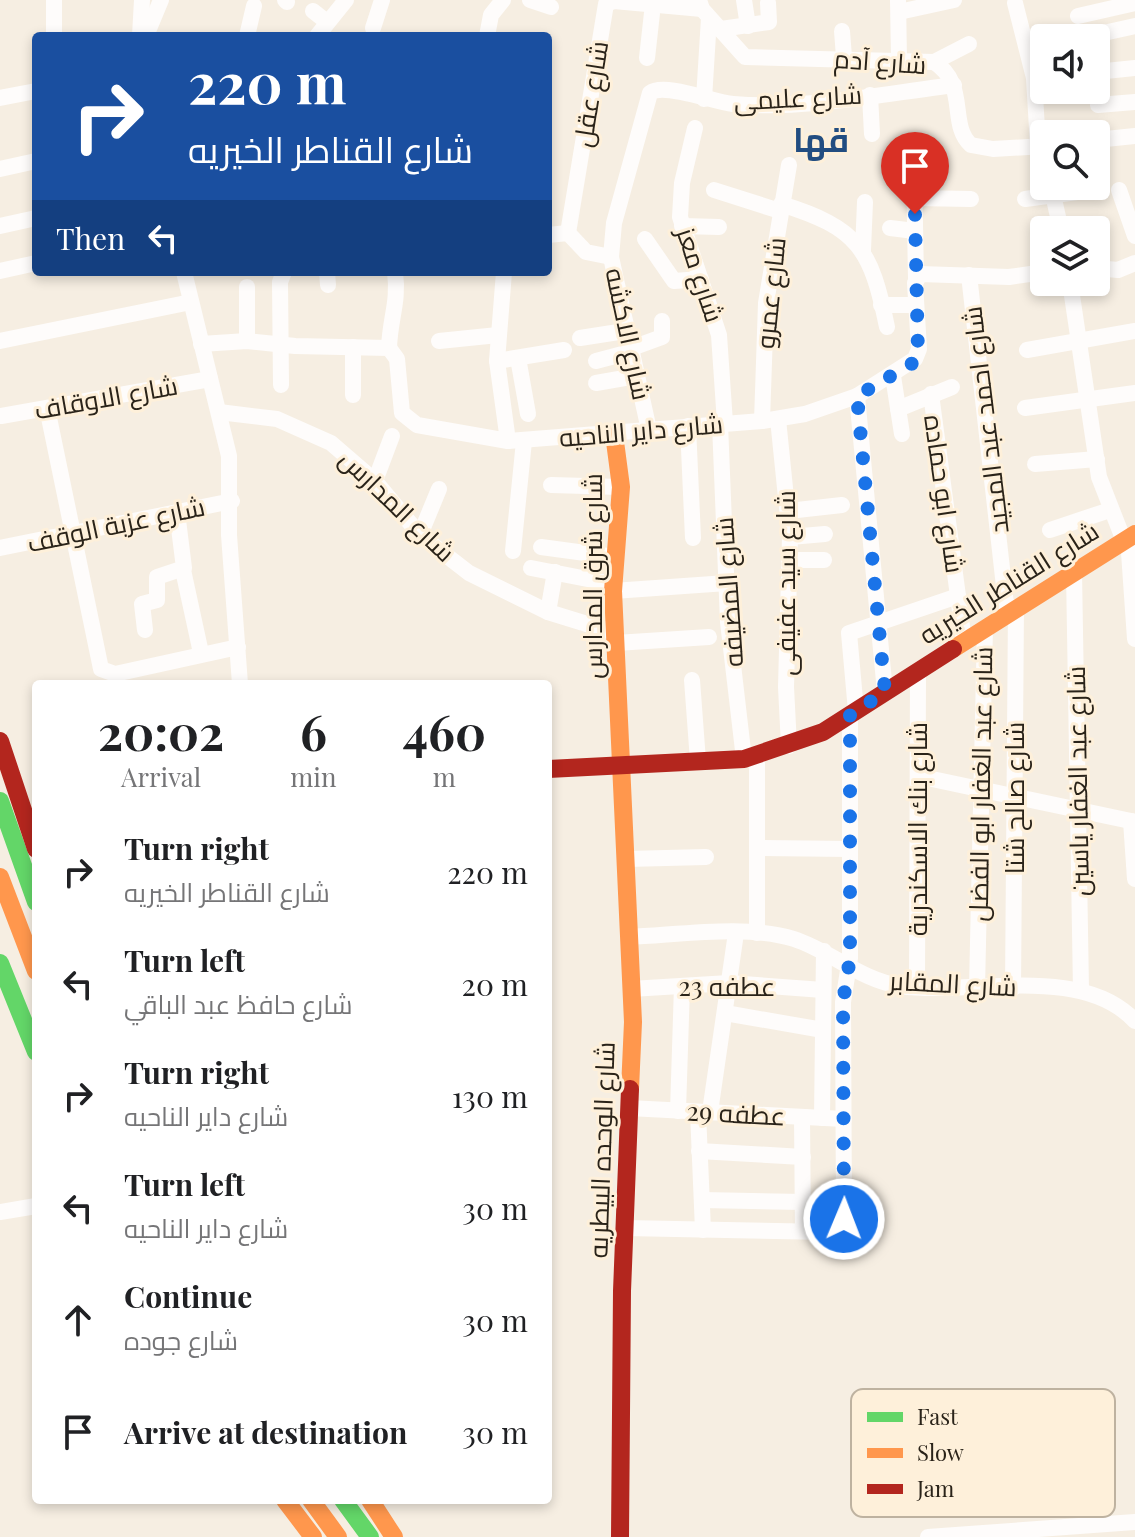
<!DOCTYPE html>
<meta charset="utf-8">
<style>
body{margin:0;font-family:"Playfair Display",Cairo,serif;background:#f2f2f2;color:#202124;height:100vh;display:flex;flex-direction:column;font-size:30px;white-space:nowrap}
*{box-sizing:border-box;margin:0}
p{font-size:26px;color:#757577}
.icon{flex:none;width:44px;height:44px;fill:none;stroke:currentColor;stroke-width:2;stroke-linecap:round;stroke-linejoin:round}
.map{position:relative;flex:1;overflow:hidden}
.sheet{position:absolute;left:32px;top:680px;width:520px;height:824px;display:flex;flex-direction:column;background:#fff;border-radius:8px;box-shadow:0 4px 12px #0003}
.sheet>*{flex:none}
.top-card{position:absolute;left:32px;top:32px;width:520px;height:244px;border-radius:8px;box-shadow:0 4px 12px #0003;background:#1a4fa0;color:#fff;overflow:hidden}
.fabs{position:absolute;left:1030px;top:24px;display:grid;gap:16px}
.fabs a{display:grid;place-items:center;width:80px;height:80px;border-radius:8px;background:#fff;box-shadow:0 4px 12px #0003;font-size:40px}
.pin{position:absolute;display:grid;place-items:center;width:68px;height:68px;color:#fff;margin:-82px -34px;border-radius:50% 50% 50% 0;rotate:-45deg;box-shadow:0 0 8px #0007}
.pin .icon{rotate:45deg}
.me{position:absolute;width:88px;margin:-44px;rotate:1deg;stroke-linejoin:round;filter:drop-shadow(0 0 6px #0008)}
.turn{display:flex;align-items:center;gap:28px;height:168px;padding:0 24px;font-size:36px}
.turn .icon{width:104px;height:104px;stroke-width:2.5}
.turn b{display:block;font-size:56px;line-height:68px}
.then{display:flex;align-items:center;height:76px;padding:0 24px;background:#0003;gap:16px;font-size:30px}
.eta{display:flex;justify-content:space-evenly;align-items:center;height:136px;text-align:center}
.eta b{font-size:48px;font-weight:700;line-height:56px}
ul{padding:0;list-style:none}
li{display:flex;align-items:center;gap:24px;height:112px;padding:0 24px}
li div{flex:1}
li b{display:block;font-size:30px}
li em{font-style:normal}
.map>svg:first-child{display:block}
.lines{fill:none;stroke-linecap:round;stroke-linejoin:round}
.street{stroke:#fefcfb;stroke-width:16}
.fast{stroke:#63d668;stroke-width:18}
.slow{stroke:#ff974d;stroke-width:18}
.jam{stroke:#b3261e;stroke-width:18}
.route{stroke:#1a73e8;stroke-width:14;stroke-dasharray:0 25.2}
.labels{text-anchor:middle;stroke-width:6;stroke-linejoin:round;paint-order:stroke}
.street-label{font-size:26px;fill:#2a2319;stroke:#fef0da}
.district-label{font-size:34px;font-weight:bold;fill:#224d81;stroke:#fef0da}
.key{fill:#fef0da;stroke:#beb2a0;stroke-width:2}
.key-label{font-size:22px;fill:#2a2319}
</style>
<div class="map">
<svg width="1135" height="1537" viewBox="0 0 1135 1537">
<rect width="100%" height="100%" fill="#f6eee2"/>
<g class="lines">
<g class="street">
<polyline points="285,0 287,2"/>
<polyline points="530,0 551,7"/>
<path d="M699 0 702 9 745 57 934 62C969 84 948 125 971 145L993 149 1044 146"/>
<polyline points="744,0 748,26"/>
<polyline points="898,0 899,59"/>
<polyline points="1015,3 1034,78 1038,146"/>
<polyline points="313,11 327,22"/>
<polyline points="899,12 954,0"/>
<polyline points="1078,16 1135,3"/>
<polyline points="373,28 382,0"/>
<polyline points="721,29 769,22 768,3"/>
<polyline points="842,31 844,57"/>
<polyline points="54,36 54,0"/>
<polyline points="140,36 142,0"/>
<polyline points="146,36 161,0"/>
<polyline points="247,36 254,6"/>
<polyline points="317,36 346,0"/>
<polyline points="487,36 491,15 503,0"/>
<polyline points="1081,38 1135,26"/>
<polyline points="647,58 653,4"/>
<polyline points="934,62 969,44"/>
<polyline points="1096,72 1135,68"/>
<polyline points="870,95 872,134"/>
<polyline points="0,98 36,91"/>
<polyline points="704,99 709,18"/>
<polyline points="1098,105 1135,102"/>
<polyline points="695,128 682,183 680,217 719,335 725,423"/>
<polyline points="1096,140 1135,136"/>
<polyline points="914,168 916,279"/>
<polyline points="0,169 36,161"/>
<polyline points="1051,186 1061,230"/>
<polyline points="714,190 780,211"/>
<polyline points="1119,190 1135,236"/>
<polyline points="915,198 971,199"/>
<polyline points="1025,199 1092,190"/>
<path d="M781 204C858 228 871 248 887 327"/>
<polyline points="0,226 36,218"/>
<polyline points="682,226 719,227"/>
<polyline points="890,228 915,231"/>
<polyline points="568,233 606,4 614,1 702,9"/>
<polyline points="548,235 568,233 586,252 611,257"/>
<polyline points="645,239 674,281 701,279"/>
<polyline points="863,250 865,202"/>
<polyline points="1096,268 1118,270 1135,263"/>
<polyline points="0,271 36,263"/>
<polyline points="184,272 229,456 229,535 240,684"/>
<polyline points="327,272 328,285"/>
<polyline points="504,272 497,361 508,441"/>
<polyline points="969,275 1007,613"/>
<polyline points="1070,282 1099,477 1124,541"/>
<polyline points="247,287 247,341"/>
<polyline points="881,305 916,305"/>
<polyline points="580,338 625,331"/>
<polyline points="0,341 191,302"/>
<polyline points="439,341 498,335"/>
<polyline points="201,344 247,341 295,346 389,348 397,359 402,413 417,425 508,441 762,421 805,414 857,396 915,359 919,349 915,283 920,274 1009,277 1044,272"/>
<path d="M389 348C390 318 399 302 395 272"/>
<polyline points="629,349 662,337 662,321"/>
<polyline points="1027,350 1135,331"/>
<polyline points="518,358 528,414"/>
<polyline points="497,361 564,350"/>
<polyline points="596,361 630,352"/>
<polyline points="893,376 902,434"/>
<polyline points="596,383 636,376"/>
<polyline points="281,385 280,282 284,272"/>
<polyline points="931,394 964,641"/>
<polyline points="353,395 353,347"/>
<polyline points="857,396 885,692"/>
<polyline points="47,408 101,669 115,674 238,647"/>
<polyline points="1025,408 1135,393"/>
<polyline points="898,409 952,387"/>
<polyline points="219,412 277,419 331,443 375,481 420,535 469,573 548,612 616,633"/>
<polyline points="1,416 210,379"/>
<polyline points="778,419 790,537 786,687 789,746"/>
<polyline points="762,421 766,303 789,165"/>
<polyline points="720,424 728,622 744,759"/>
<polyline points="688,426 693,538"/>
<path d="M649 430 611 257 614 223 650 93C664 82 713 102 733 104 805 110 882 94 954 85"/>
<polyline points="1035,464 1097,459"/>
<polyline points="375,481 392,436"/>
<polyline points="551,485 621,487"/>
<polyline points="788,511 842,505"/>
<polyline points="1050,530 1110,510"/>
<polyline points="420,535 439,489"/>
<polyline points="790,537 825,534"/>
<polyline points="1128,538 1135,639"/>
<polyline points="541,547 615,557"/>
<polyline points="0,548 232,501"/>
<polyline points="513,551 524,441"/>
<polyline points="789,560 824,560"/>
<polyline points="531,568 613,584"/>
<polyline points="183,570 201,653"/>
<polyline points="1074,572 1081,990"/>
<polyline points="613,591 727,583"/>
<polyline points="548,612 555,572"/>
<polyline points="145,630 142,604 157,600 157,577 184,568 177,512"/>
<polyline points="616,643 709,637"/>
<polyline points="692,680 698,761"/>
<polyline points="856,711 849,633 958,596"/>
<polyline points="757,756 757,933"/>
<polyline points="918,776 1135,822"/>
<polyline points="1131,821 1135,879"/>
<polyline points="757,848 850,849"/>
<polyline points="626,859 706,857"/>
<path d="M629 937C678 935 748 924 794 939 831 951 860 980 900 986 971 996 1081 963 1135 1021"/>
<polyline points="917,987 918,671"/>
<polyline points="977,988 985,628"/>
<polyline points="1013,988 1016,607"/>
<polyline points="631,989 729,983 823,990"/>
<polyline points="725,1013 823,1030"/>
<polyline points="629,1108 844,1119"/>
<polyline points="678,1111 682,986"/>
<polyline points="698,1112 703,1230"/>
<polyline points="710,1112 736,933"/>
<polyline points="802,1117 803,1231"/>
<polyline points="822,1118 824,951"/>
<polyline points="699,1151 803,1157"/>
<polyline points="702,1200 803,1202"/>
<polyline points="0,1212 36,1206"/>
<polyline points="625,1228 829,1232 844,1219 843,1002 850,958 850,715"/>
<polyline points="928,1537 1135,1522"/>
</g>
<g class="fast">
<polyline points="0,801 36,902"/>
<polyline points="0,963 36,1052"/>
<polyline points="343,1500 370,1537"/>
</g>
<g class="slow">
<polyline points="614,434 621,487 613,591 633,1022 630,1089"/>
<polyline points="953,649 1135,534"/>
<polyline points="0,877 36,971"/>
<polyline points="285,1500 313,1537"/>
<polyline points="311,1500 338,1537"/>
<polyline points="370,1500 394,1537"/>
</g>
<g class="jam">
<polyline points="0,741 36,849"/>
<polyline points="548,769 744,759 823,732 953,649"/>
<polyline points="620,1537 622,1291 630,1089"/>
</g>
</g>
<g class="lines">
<polyline class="route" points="844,1219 843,1002 850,958 850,715 885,692 857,396 913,363 918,354 915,214"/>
</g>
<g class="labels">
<g class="street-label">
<text transform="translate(880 62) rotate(4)" y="9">شارع آدم</text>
<text transform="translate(591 94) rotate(-81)" y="9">شارع عقل</text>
<text transform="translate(798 98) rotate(-3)" y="9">شارع عليمى</text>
<text transform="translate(700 275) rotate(72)" y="9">شارع معز</text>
<text transform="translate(771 293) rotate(-84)" y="9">شارع عمرو</text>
<text transform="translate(628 334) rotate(78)" y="9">شارع الاكشه</text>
<text transform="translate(106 398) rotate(-10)" y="9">شارع الاوقاف</text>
<text transform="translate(986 420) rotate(-97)" y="9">شارع احمد عبد المجيد</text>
<text transform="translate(641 431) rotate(-5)" y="9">شارع داير الناحيه</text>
<text transform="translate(944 494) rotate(82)" y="9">شارع ابو حماده</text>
<text transform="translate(397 506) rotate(44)" y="9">شارع المدارس</text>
<text transform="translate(116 525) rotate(-12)" y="9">شارع عزبة الوقف</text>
<text transform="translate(593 576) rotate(-90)" y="9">شارع شرق المدارس</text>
<text transform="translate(786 583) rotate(-90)" y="9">شارع سيد عفيفى</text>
<text transform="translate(1009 583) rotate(-32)" y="9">شارع القناطر الخيريه</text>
<text transform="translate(729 592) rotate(-94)" y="9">شارع المضيفه</text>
<text transform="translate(1078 781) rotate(-91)" y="9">شارع عبد الغفار ياسين</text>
<text transform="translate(981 784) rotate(-89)" y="9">شارع عبد الغفار ابو الفضل</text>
<text transform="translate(1015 798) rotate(-90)" y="9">شارع صالح شتا</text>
<text transform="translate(918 829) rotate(-90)" y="9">شارع بنك الاسكندرية</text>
<text transform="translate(953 984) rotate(3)" y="9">شارع المقابر</text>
<text x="727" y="996">عطفه 23</text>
<text transform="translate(736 1114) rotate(3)" y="9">عطفه 29</text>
<text transform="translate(602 1150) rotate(-88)" y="9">شارع الوحده البيطريه</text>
</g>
<g class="district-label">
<text x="821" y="152">قها</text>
</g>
</g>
<rect x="851" y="1389" width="264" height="128" rx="12" class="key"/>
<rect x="867" y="1412" width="36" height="10" fill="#63d668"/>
<rect x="867" y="1448" width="36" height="10" fill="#ff974d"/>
<rect x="867" y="1484" width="36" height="10" fill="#b3261e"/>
<g class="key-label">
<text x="917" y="1425">Fast</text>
<text x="917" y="1461">Slow</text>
<text x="917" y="1497">Jam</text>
</g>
</svg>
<div class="fabs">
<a><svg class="icon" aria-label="sound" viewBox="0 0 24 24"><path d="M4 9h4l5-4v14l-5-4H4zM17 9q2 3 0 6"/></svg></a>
<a><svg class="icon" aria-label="search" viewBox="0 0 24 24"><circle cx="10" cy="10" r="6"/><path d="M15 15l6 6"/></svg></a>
<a><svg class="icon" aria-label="layers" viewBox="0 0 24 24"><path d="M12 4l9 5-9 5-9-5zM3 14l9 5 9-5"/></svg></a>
</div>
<div class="pin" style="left:915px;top:214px;background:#d93025"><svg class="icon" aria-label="arrive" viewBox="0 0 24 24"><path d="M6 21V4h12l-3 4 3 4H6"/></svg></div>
<svg class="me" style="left:844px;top:1219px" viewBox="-20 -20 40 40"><circle r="17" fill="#1a73e8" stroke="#fff" stroke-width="3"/><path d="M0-11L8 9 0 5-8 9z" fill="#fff"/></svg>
<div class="top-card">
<div class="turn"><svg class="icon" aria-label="right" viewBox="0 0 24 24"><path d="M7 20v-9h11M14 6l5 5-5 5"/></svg><div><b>220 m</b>شارع القناطر الخيريه</div></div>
<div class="then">Then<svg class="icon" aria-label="left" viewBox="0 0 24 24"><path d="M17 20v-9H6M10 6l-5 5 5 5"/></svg></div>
</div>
<section class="sheet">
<div class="eta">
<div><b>20:02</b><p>Arrival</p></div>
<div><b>6</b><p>min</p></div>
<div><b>460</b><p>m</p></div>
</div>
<ul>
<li><svg class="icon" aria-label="right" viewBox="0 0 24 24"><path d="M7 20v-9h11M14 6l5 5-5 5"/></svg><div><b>Turn right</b><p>شارع القناطر الخيريه</p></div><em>220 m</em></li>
<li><svg class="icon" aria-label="left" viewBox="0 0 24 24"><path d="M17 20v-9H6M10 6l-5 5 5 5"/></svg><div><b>Turn left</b><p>شارع حافظ عبد الباقي</p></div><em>20 m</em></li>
<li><svg class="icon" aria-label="right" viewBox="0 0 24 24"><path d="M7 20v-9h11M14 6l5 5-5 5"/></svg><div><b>Turn right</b><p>شارع داير الناحيه</p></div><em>130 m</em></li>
<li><svg class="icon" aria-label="left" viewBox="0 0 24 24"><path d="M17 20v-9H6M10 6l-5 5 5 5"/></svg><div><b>Turn left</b><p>شارع داير الناحيه</p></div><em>30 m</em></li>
<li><svg class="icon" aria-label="ahead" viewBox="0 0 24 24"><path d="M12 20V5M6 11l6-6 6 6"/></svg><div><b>Continue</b><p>شارع جوده</p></div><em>30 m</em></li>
<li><svg class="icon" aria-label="arrive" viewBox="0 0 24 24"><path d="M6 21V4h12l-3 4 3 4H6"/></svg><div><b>Arrive at destination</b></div><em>30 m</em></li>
</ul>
</section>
</div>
